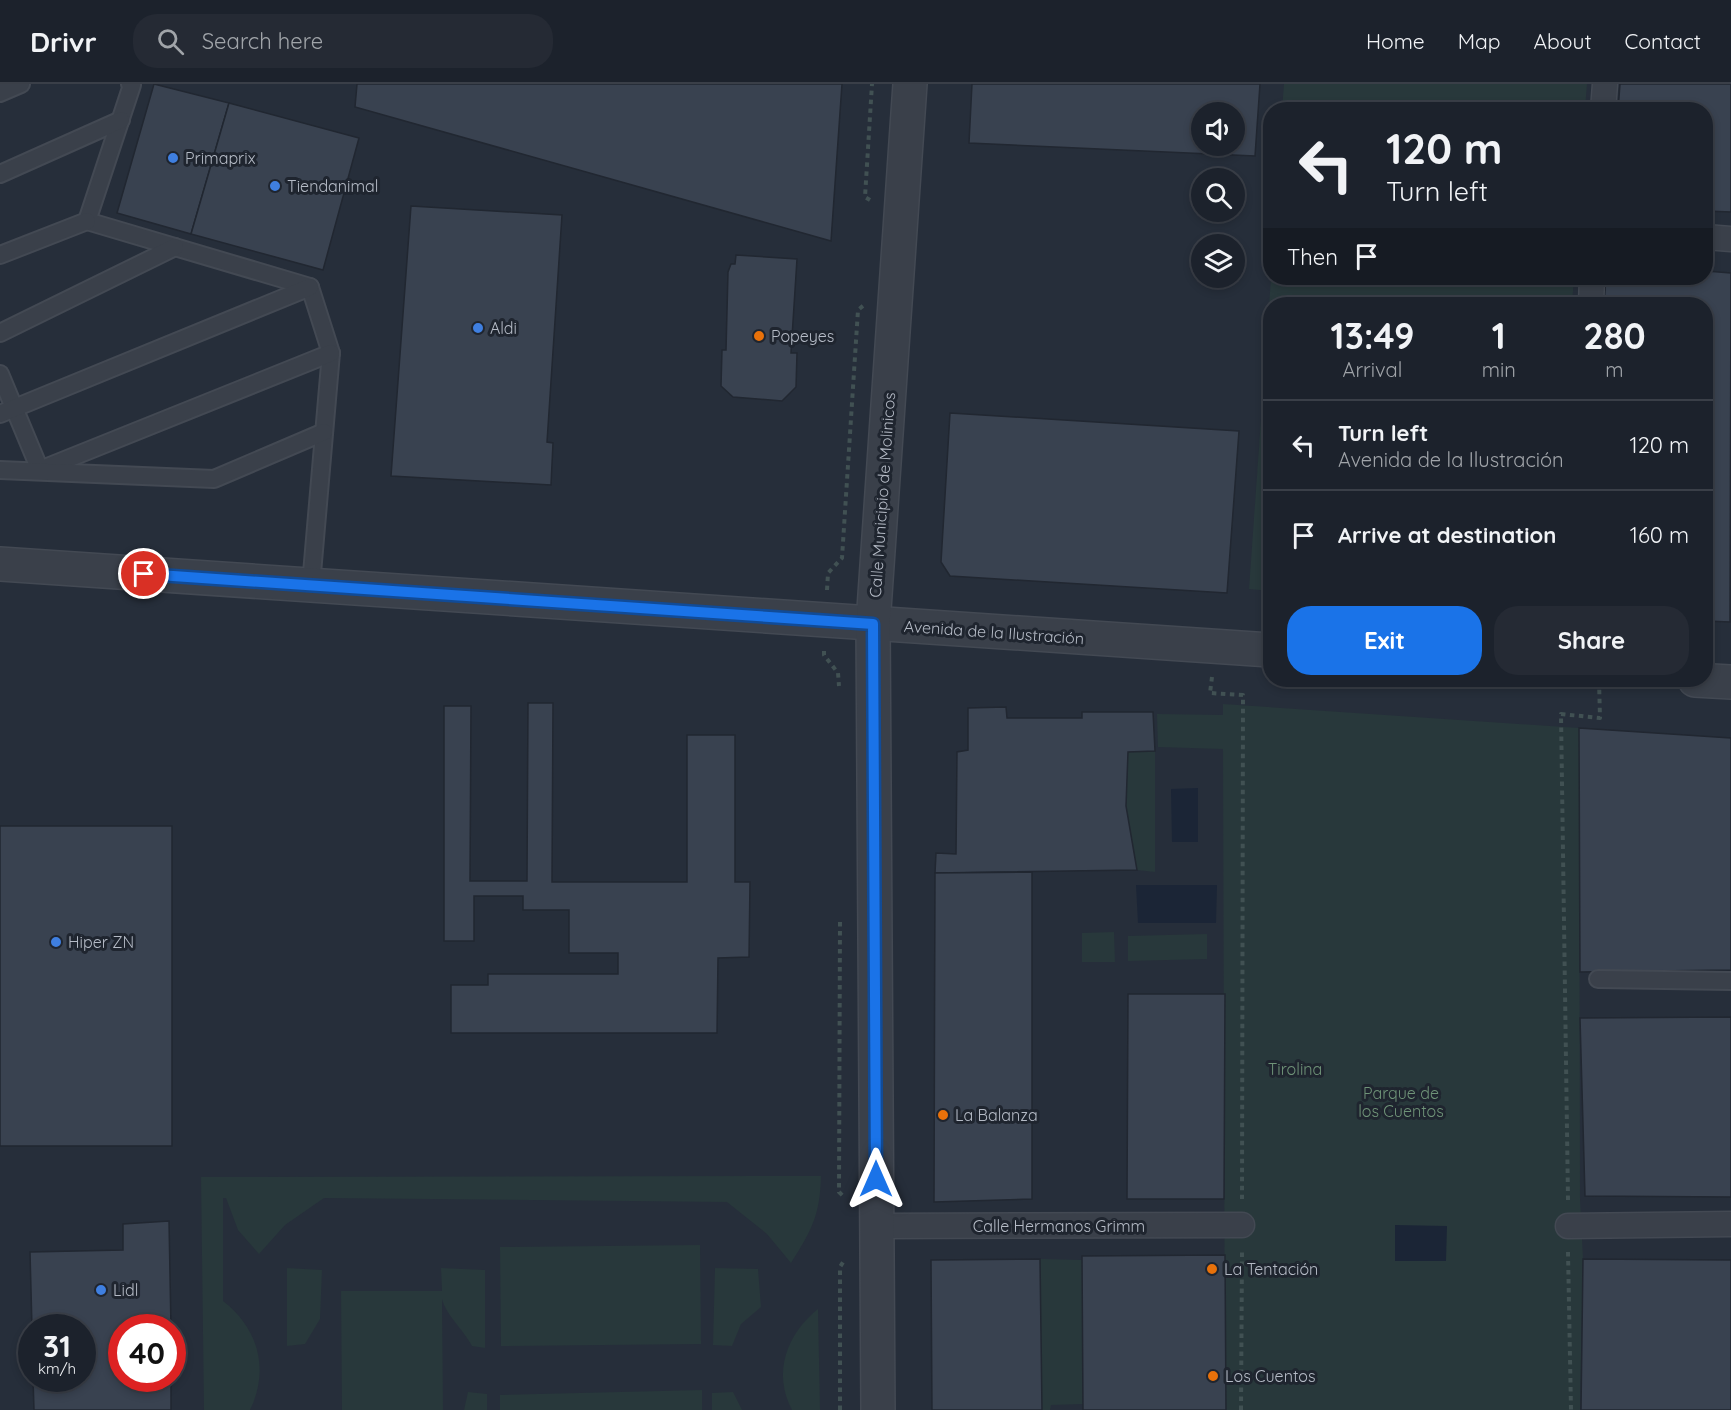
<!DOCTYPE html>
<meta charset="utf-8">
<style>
body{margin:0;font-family:Quicksand,sans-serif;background:#252a34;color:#f1f3f6;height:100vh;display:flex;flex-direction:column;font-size:22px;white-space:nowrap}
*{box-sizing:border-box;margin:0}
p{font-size:20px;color:#a0a4a9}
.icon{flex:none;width:33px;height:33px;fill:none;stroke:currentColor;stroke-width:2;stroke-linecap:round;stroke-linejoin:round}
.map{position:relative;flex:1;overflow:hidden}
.details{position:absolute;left:1263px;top:213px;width:450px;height:390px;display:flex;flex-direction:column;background:#1c222c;border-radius:24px;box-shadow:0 3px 9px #0003,0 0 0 2px #3a3f48}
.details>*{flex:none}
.guide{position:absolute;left:1263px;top:18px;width:450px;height:183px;border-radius:24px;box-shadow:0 3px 9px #0003,0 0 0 2px #3a3f48;background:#1c222c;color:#f1f3f6;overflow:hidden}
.controls{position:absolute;left:1191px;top:18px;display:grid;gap:12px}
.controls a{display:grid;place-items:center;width:54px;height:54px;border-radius:50%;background:#1c222c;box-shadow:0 3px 9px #0003,0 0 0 2px #3a3f48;font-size:30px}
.speed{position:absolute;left:18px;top:1230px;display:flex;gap:12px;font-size:30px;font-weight:700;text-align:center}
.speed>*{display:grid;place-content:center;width:78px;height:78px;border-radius:50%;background:#1c222c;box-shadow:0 3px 9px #0003,0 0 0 2px #3a3f48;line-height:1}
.speed small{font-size:15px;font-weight:400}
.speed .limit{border:9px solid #d22;background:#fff;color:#111}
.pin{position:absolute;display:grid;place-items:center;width:51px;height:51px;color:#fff;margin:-26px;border:3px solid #fff;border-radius:50%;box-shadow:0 2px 6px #0007}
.me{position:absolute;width:66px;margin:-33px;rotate:0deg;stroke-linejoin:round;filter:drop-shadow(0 0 4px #0008)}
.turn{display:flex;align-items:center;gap:21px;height:126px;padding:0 24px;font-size:27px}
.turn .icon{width:78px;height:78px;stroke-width:2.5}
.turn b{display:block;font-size:42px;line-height:51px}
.then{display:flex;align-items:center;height:57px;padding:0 24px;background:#0003;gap:12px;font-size:22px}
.eta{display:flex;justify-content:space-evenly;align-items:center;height:102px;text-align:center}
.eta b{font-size:36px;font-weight:700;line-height:42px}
.action{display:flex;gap:12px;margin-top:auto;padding:12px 24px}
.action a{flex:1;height:69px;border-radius:24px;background:#1a73e8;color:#fff;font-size:24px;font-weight:700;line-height:69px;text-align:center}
.action a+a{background:#252a34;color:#f1f3f6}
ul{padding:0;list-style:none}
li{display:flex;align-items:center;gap:18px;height:90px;padding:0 24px;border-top:2px solid #3a3f48}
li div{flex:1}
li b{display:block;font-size:22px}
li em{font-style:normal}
header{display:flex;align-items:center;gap:36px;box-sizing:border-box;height:84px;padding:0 30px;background:#1c222c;border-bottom:2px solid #3a3f48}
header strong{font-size:28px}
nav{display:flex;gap:33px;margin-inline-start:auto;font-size:21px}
.search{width:420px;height:54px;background:#252a34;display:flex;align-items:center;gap:15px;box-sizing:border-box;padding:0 21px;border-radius:24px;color:#a0a4a9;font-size:22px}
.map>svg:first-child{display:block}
.green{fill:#28383b}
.water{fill:#1b2536}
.building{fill:#394250;stroke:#212731;stroke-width:1.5;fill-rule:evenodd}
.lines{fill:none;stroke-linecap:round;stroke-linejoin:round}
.service-casing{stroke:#434953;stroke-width:20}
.pedestrian-casing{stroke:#434953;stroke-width:27}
.tertiary-casing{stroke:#434953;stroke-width:36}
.path{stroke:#415153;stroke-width:4;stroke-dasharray:4.5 4.5;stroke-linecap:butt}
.service{stroke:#3a404a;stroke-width:16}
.pedestrian{stroke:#3a404a;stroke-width:24}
.tertiary{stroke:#3a404a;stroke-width:33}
.route-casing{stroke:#114b97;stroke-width:15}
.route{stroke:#1a73e8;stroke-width:10}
.shop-dot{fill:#3f7fe0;stroke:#1f252f;stroke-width:2}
.food-dot{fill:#e8710a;stroke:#1f252f;stroke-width:2}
.labels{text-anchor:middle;stroke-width:6;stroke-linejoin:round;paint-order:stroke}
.poi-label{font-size:16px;fill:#b5bbc6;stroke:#1f252f;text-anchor:start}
.street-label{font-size:16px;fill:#b5bbc6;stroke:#1f252f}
.park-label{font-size:16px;fill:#6f9378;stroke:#1f252f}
</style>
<header>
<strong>Drivr</strong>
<div class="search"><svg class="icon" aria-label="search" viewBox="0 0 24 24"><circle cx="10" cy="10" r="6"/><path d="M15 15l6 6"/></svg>Search here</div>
<nav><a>Home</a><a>Map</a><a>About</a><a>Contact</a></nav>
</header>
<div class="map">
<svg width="1731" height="1326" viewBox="0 0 1731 1326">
<rect width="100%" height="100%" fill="#262e3a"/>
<g class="green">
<polygon points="1284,0 1587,0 1585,25 1282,25"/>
<polygon points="1271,194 1574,194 1572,220 1270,220 1270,507 1249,505"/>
<polygon points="1223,620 1579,644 1580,1115 1583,1175 1580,1326 1225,1326 1223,665 1158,663 1157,630 1223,631"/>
<polygon points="1155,667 1155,788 1137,786 1126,722 1128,668"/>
<polygon points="1114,848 1115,878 1082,878 1082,849"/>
<polygon points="1207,850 1207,875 1128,877 1128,852"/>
<path d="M821 1092C820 1131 812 1146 791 1179L767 1150 727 1118 324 1114 285 1141 259 1170 238 1146 226 1114H223V1217C258 1244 270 1285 250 1326H204L201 1093Z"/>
<polygon points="700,1161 701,1260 501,1262 500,1163"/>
<polygon points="1040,1175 1082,1176 1083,1320 1051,1321 1050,1326 1042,1326"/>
<polygon points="287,1184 322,1186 320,1235 305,1260 287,1262"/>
<path d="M441 1184 485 1186V1264L472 1262C463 1245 446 1231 442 1215L443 1326H342L341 1207H442Z"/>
<polygon points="715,1184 758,1185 761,1223 741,1240 732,1262 713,1261"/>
<path d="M818 1225 820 1326H792C772 1288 787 1250 818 1225Z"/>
<polygon points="702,1306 702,1326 500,1326 500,1311"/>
<polygon points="468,1308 487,1310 487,1326 464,1326"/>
<polygon points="733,1308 742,1326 712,1326 712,1309"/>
</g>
<g class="water">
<polygon points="1198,704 1198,758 1172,758 1171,705"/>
<polygon points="1136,801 1217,801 1216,839 1138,839"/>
<polygon points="1395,1141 1447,1142 1446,1177 1395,1177"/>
</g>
<g class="building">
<polygon points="154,0 229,19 191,150 117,129"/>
<polygon points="357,0 842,0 831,157 355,23"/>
<path d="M972 0H1260L1255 72 969 59ZM1202 28H1234V62H1202Z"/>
<polygon points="1620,0 1731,0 1731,128 1706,127 1706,26 1618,26"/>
<polygon points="229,19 359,54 323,186 191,150"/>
<polygon points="411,122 562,131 547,358 553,359 551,401 391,392"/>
<polygon points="736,171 797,175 791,269 797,269 796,303 782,317 733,313 721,302 722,266 726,266 728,188 731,180 735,180"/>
<polygon points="1706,187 1731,189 1730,538 1706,537 1706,220 1604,220 1606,194 1706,194"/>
<polygon points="950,329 1239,347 1227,509 950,492 941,478"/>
<polygon points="528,619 553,619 552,798 687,798 687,651 735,651 735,798 750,798 749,873 718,874 717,949 451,949 451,901 488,901 488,890 618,890 618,869 569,869 569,826 523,826 523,812 474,812 474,857 444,857 444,622 471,622 470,797 527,797"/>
<polygon points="1006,623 1007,634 1082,634 1082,628 1153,628 1155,667 1128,668 1126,722 1137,786 935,789 936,769 956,770 957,668 968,666 968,624"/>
<polygon points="1579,644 1731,654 1731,886 1580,888"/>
<rect x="0" y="742" width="172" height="320"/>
<polygon points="1032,788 1032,1115 934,1118 935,789"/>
<polygon points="1128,910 1225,910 1224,1115 1127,1115"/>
<polygon points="1731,933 1731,1113 1585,1112 1580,934"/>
<polygon points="169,1137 171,1244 122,1244 122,1294 171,1294 171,1326 34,1326 33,1294 82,1294 82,1244 32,1244 30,1168 123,1166 123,1140"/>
<polygon points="1225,1171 1226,1326 1083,1326 1082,1172"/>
<polygon points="1040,1175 1042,1326 932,1326 931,1176"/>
<polygon points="1583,1175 1731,1176 1731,1326 1581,1326"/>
</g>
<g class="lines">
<g class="service-casing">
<g id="service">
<polyline points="130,0 132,1 87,137 310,203 331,269 311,501"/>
<polyline points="0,9 21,0"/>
<polyline points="0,90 121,36"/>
<polyline points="0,171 87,137"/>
<polyline points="0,249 175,163"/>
<polyline points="0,290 40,386 331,269"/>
<polyline points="0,330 310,203"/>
<polyline points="0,386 214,395 324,348"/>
<polyline points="1598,895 1731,897"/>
</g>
</g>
<g class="pedestrian-casing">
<g id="pedestrian">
<polyline points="1603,26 1605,0"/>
<polyline points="1706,153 1731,155"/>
<polyline points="1591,220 1592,194"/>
<polyline points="877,1142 1242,1141"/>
<polyline points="1568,1142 1731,1140"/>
</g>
</g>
<g class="tertiary-casing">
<g id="tertiary">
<polyline points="0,480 1270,566"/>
<polyline points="1695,596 1731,598"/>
<polyline points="878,1326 873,540 910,0"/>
</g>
</g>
<g class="path">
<polyline points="870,116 865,113 872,0"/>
<polyline points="827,506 828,489 842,474 858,226 864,221"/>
<polyline points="824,567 824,571 838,589 839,602"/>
<polyline points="1212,593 1210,609 1243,611 1242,1115"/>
<polyline points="840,838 839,1108 844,1113"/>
<polyline points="1568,1116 1561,630 1600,634 1599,596"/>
<polyline points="1568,1168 1571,1326"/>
<polyline points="840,1326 840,1183 845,1175"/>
<polyline points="1241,1326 1242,1168"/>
</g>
<use href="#service" class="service"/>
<use href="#pedestrian" class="pedestrian"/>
<use href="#tertiary" class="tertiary"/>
</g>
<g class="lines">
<g class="route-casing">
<polyline id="route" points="144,490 873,540 876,1095"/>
</g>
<use href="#route" class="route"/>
</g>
<g class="shop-dot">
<circle cx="173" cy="74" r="6"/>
<circle cx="275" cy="102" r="6"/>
<circle cx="478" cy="244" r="6"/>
<circle cx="56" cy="858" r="6"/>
<circle cx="101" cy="1206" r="6"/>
</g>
<g class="food-dot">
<circle cx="759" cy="252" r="6"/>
<circle cx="943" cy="1031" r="6"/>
<circle cx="1212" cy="1185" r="6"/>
<circle cx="1213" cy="1292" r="6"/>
</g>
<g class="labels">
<g class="poi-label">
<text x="185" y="80">Primaprix</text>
<text x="287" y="108">Tiendanimal</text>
<text x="490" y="250">Aldi</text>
<text x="771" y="258">Popeyes</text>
<text x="68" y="864">Hiper ZN</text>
<text x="955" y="1037">La Balanza</text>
<text x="1224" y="1191">La Tentación</text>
<text x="113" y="1212">Lidl</text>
<text x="1225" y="1298">Los Cuentos</text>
</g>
<g class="street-label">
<text transform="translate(882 411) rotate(-86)" y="6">Calle Municipio de Molinicos</text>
<text transform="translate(994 548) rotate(4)" y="6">Avenida de la Ilustración</text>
<text x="1059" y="1148">Calle Hermanos Grimm</text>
</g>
<g class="park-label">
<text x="1295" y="991">Tirolina</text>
<text x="1401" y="1015">Parque de<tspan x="1401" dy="18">los Cuentos</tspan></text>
</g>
</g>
</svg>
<div class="controls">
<a><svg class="icon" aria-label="sound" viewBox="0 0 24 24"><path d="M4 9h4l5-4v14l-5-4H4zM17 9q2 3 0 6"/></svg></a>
<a><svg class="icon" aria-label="search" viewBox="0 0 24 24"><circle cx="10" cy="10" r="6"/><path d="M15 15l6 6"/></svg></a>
<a><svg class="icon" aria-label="layers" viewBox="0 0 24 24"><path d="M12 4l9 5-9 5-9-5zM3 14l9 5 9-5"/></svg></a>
</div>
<div class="speed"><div>31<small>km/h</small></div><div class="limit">40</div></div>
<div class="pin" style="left:144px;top:490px;background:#d93025"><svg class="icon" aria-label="arrive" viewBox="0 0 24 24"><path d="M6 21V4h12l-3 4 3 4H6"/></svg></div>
<svg class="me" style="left:876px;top:1095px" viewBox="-20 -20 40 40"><path d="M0-17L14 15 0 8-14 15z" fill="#1a73e8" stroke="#fff" stroke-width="4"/></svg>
<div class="guide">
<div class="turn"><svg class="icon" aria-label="left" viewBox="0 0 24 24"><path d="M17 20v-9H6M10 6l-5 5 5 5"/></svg><div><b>120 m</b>Turn left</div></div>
<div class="then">Then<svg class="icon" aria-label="arrive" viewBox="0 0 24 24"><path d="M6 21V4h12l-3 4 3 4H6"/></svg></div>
</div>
<section class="details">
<div class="eta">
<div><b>13:49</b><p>Arrival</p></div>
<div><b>1</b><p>min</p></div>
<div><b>280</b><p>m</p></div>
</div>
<ul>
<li><svg class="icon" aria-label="left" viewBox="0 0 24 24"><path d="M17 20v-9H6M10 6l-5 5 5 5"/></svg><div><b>Turn left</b><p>Avenida de la Ilustración</p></div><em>120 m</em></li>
<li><svg class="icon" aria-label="arrive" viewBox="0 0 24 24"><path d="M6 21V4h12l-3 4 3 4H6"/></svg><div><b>Arrive at destination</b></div><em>160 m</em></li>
</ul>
<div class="action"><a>Exit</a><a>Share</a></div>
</section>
</div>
